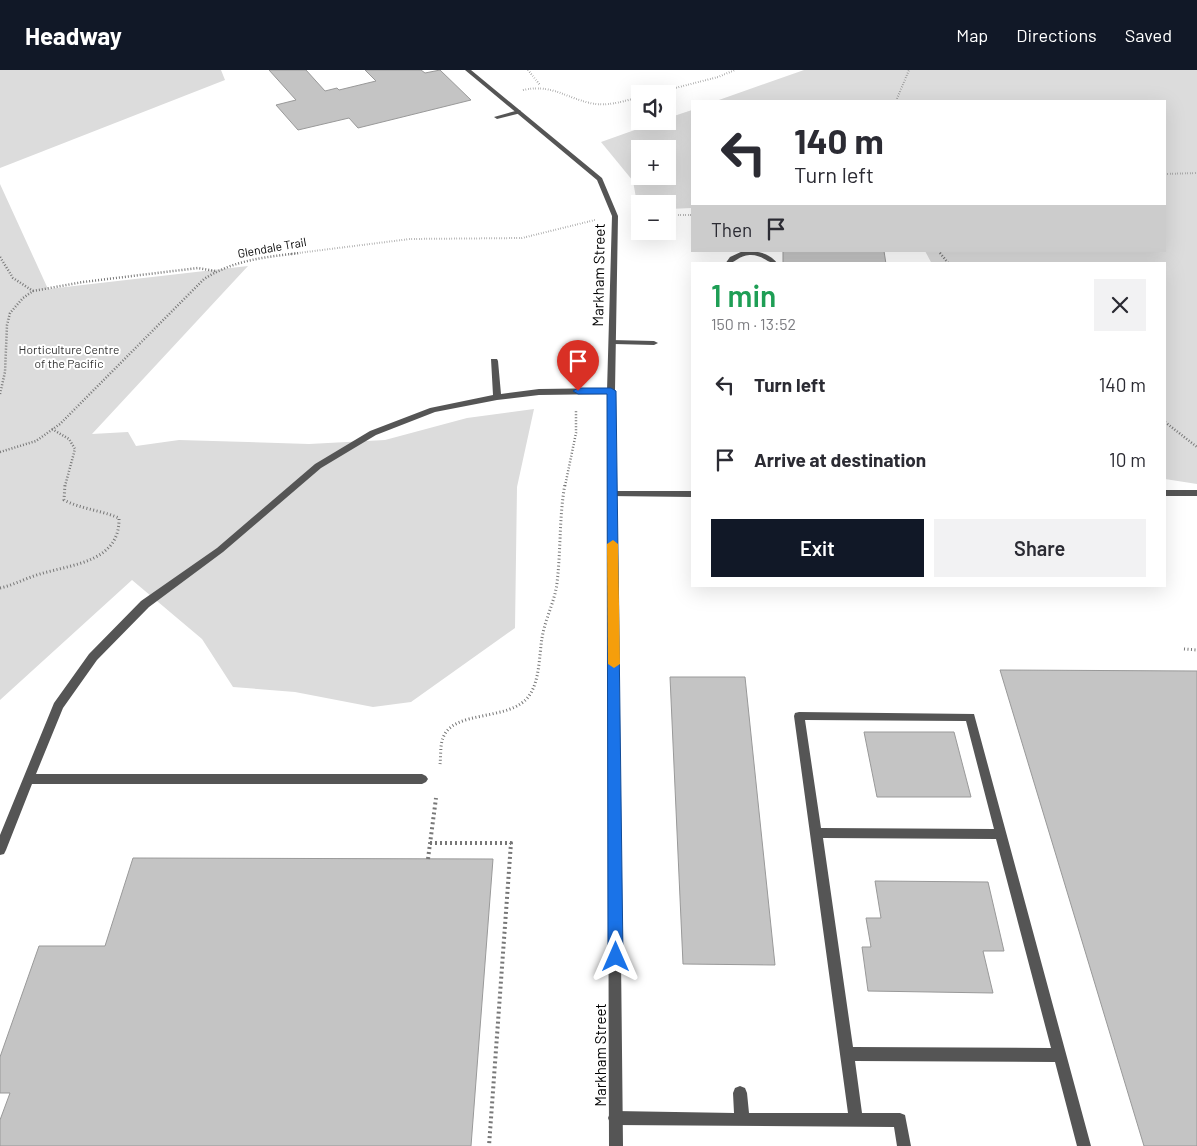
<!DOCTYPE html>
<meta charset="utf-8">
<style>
body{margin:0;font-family:Barlow,sans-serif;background:#f2f2f3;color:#2b2b33;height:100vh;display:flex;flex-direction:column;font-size:19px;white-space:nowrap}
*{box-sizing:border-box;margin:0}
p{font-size:16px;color:#7c7c81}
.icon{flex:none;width:28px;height:28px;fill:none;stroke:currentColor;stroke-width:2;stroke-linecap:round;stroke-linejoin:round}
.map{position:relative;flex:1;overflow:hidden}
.details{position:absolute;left:691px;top:192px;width:475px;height:325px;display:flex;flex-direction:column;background:#fff;border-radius:0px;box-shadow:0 5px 20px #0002}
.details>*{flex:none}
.top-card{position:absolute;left:691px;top:30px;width:475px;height:152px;border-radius:0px;box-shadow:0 5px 20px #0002;background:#fff;color:#2b2b33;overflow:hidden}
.fabs{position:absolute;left:631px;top:15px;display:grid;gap:10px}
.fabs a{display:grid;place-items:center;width:45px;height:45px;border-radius:0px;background:#fff;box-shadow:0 5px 20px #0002;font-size:25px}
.pin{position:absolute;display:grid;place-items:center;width:42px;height:42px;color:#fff;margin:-51px -21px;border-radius:50% 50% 50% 0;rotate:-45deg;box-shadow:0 0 5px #0007}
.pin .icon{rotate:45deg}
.me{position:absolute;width:55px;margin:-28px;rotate:0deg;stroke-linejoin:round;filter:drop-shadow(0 0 4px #0008)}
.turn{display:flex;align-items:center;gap:18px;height:105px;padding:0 20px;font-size:22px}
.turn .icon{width:65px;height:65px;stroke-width:2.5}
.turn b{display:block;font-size:35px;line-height:42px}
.then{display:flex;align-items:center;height:48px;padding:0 20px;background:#0003;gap:10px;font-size:19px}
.round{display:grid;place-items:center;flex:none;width:52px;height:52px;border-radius:0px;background:#f2f2f3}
.summary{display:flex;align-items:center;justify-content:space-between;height:85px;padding:0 20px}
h1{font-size:30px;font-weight:600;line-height:38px;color:#1e9e55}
.action{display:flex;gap:10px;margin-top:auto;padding:10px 20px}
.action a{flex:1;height:58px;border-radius:0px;background:#111827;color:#fff;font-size:20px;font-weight:600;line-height:58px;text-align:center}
.action a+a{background:#f2f2f3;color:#2b2b33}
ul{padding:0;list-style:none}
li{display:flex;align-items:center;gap:15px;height:75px;padding:0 20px}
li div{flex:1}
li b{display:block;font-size:19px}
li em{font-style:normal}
header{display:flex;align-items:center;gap:30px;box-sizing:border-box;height:70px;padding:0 25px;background:#111827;color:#fff}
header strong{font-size:24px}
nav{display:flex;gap:28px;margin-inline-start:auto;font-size:18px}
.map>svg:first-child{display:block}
.green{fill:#dcdcdc;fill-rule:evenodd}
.building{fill:#c4c4c4;stroke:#999}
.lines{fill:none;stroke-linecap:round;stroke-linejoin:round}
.path-far3{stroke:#777;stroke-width:2;stroke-dasharray:0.5 2;stroke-linecap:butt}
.path-far2{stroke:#777;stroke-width:2.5;stroke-dasharray:1 2;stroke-linecap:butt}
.path-far1{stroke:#777;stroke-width:3;stroke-dasharray:1 2.5;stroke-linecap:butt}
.path{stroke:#777;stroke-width:4;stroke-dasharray:2 3;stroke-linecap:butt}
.lane{fill:#555;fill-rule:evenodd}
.street{fill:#555;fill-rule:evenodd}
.route{fill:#1a73e8;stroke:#114b97}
.slow{fill:#f59e0b}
.labels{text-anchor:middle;stroke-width:4;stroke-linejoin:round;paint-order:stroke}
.far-street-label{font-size:12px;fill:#000;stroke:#fff}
.far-park-label{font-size:12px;fill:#333;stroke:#fff}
.street-label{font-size:15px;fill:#000;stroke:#fff}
</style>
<header>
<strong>Headway</strong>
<nav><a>Map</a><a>Directions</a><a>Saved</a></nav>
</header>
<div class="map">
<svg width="1197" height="1076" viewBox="0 0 1197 1076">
<rect width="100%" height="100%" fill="#fff"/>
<g class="green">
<polygon points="0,0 221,0 225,10 0,98"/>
<polygon points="804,0 1197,0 1197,414 1165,409 1165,194 932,194 925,181 1165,181 1165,31 716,31"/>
<path d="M692 40V138L668 139V134H640L638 139 633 111 601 72 660 51H668V48ZM640 79H668V106H640Z"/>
<polygon points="0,114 48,219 248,196 92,364 128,362 136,376 179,370 309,374 385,370 467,348 534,339 517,417 515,558 411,632 373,637 295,622 233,617 202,569 132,510 0,630"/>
</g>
<g class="building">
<polygon points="269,0 306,0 325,21 337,18 339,20 376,11 365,0 421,0 425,3 440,0 471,30 358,58 349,48 298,60 276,35 296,30"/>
<polygon points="783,181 884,181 886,194 783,193"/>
<polygon points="1000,600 1197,601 1197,1076 1144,1076"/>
<polygon points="670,607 745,607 775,895 683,894"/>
<polygon points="864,662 954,662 971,727 877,727"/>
<polygon points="133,788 493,789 471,1076 0,1076 0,1050 10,1023 0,1023 0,987 39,876 105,876"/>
<polygon points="875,811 988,812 1004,881 983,881 993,923 868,921 862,877 871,877 866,848 881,848"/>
</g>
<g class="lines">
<g class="path-far3">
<polyline points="528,0 540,15"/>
<path d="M523 20C552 14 564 27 590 33 607 37 624 31 640 27"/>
<polyline points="652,24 718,7 735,0"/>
<polyline points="896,31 909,0"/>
<polyline points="1165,104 1197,103"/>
<polyline points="668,145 692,145"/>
<polyline points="938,181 941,184"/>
<polyline points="290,184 410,169 522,168 595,150"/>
</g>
<g class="path-far2">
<polyline points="940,183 949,194"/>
<polyline points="0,187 13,208 33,221"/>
<polyline points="0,324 5,302 7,255 10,243 23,228 33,221 83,212 198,198 215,201"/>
<polyline points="1165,352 1197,377"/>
<polyline points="52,359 69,369 75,379 65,416"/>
<path d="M0 382 36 371 60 354 204 209C234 190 265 187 300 183"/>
<polyline points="565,416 576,363 576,341"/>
</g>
<g class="path-far1">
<path d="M0 518C14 515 26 508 40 504 73 494 120 492 119 448 100 440 81 439 64 430L65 414"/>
<polyline points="1184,579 1197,580"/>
<path d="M440 694C441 686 440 675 443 668 453 639 510 652 529 626 540 610 539 586 542 568 545 549 555 531 557 513 561 480 559 447 565 414"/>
</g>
<g class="path">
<polyline points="430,773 511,773 489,1076"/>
<polyline points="428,789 436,728"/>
</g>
<g class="lane">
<polygon points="519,40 521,41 521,43 497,49 494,47"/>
<path d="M743 181C758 181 768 182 778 194 768 194 763 185 751 185 740 184 735 194 725 194L730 187Z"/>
<polygon points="611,270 654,271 658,273 654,275 614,274 611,274"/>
<polygon points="491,289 497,289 498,291 501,324 539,319 611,318 615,321 611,324 539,325 497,330 435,342 376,365 321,398 223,482 149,537 97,590 63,638 36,704 422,704 426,706 428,709 426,712 422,714 32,714 6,780 4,784 0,785 0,765 54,633 89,584 141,531 217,478 315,394 370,361 430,338 493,325"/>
<rect x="1165" y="420" width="32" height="6"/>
<polygon points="612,421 692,421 692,427 609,426 607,424 609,422"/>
<path d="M799 642 974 644 1091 1076H1077L1055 992 855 991 862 1043H900L905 1045 911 1076H897L894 1057 615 1055 610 1053 608 1048 610 1043 615 1041 734 1043 733 1023 735 1018 740 1016 745 1018 747 1023 749 1043H848L794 646 795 643ZM805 650 966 651 994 759 821 758ZM823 768 996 769 1051 978 853 977Z"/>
</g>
<polygon class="street" points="465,0 471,0 602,108 618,146 615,321 623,1076 609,1076 607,321 612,146 597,110"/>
</g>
<polygon class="route" points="611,318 616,321 623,887 621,892 616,894 610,892 608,887 607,324 578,324 573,321 578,318"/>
<polygon class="slow" points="613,470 618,474 620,594 614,598 608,594 607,474"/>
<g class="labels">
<g class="far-street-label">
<text transform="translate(272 178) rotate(-10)" y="4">Glendale Trail</text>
</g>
<g class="far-park-label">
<text x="69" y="284">Horticulture Centre<tspan x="69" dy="14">of the Pacific</tspan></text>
</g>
<g class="street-label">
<text transform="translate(599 205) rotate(-89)" y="5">Markham Street</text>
<text transform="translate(601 985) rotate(-90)" y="5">Markham Street</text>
</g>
</g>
</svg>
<div class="fabs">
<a><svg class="icon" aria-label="sound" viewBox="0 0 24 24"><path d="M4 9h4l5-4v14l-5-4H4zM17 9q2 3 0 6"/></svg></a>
<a>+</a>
<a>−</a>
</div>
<div class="pin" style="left:578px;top:321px;background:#d93025"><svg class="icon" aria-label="arrive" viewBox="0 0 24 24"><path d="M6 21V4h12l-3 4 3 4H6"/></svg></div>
<svg class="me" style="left:616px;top:887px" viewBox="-20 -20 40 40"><path d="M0-17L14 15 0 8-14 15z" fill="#1a73e8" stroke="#fff" stroke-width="4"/></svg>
<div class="top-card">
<div class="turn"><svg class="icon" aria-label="left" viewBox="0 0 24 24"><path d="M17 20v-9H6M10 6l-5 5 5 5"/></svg><div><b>140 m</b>Turn left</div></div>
<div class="then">Then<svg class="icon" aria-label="arrive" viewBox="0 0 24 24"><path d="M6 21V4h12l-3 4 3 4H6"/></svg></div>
</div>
<section class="details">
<div class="summary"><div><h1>1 min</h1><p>150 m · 13:52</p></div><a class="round"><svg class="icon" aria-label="close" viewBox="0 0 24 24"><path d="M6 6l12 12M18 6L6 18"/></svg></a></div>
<ul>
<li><svg class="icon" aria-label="left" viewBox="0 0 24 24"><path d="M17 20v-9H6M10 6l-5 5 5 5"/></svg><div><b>Turn left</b></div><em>140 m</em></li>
<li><svg class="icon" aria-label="arrive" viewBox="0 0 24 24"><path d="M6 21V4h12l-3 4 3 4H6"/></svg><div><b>Arrive at destination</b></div><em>10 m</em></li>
</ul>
<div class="action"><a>Exit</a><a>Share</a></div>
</section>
</div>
